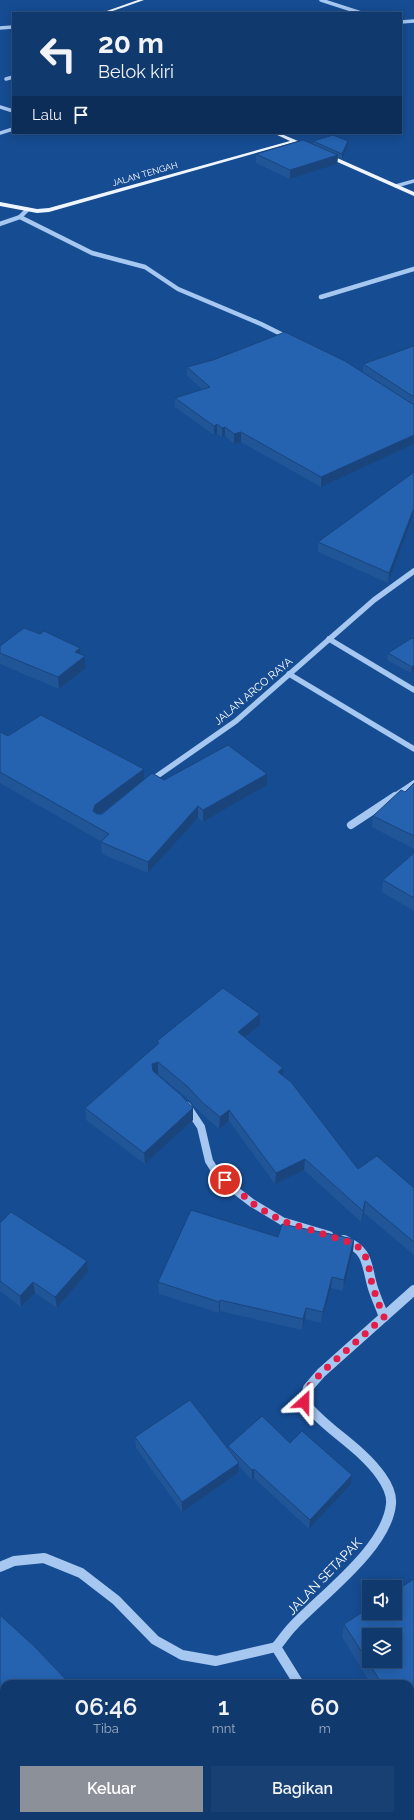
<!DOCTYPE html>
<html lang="id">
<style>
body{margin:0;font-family:Raleway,sans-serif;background:#194073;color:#f1f3f6;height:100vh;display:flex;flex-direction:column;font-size:15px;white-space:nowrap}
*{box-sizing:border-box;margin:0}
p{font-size:13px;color:#9cacc2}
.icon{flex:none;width:22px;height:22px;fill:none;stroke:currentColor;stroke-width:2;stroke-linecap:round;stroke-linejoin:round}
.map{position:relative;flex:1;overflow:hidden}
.sheet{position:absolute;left:0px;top:1680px;width:414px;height:140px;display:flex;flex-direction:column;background:#10396e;border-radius:12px 12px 0 0;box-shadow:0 2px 10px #0003,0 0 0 1px #305381}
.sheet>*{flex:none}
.hud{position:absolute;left:12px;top:12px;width:390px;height:122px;border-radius:0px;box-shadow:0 2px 10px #0003,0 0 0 1px #305381;background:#10396e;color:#f1f3f6;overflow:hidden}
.fabs{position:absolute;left:362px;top:1580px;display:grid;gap:8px}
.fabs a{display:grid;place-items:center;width:40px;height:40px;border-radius:0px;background:#10396e;box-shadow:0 2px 10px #0003,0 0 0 1px #305381;font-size:20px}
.pin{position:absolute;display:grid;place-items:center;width:34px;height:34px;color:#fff;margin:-17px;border:2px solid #fff;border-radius:50%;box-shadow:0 1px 4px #0007}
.me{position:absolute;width:44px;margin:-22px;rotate:24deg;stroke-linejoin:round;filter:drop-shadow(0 0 3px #0008)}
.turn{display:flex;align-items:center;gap:14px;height:84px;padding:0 20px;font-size:18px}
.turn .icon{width:52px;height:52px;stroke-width:2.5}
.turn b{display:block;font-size:28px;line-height:34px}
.then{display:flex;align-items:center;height:38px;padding:0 20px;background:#0003;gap:8px;font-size:15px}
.eta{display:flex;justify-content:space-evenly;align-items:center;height:68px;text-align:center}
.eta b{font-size:24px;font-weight:600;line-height:28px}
.cta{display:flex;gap:8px;margin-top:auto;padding:8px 20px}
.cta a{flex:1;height:46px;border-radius:0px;background:#8c9099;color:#fff;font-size:16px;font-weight:600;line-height:46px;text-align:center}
.cta a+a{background:#194073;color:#f1f3f6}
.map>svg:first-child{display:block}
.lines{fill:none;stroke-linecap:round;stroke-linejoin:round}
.minor-far4{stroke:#a5c7f0;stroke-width:3.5}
.minor-far3{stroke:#a5c7f0;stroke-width:4.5}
.minor-far2{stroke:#a5c7f0;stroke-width:5.5}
.minor-far1{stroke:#a5c7f0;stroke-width:8}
.minor{stroke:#a5c7f0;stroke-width:10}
.major{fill:#eef5ff;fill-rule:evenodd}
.wall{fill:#205598;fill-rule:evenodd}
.shaded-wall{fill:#1a457c}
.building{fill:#2563b1;stroke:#1a457c;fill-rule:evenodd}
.route{stroke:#e11d48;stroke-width:7;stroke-dasharray:0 12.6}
.labels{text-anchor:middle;stroke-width:4;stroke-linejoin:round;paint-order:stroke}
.far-street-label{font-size:9px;fill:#fff;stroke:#164c92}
.street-label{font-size:11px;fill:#fff;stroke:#164c92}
.near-street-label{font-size:13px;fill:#fff;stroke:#164c92}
</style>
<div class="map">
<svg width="414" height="1820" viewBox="0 0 414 1820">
<rect width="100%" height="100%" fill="#164c92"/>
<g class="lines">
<g class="minor-far4">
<polyline points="321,0 361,13"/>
<polyline points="401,22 414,21"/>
<polyline points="0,28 13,27"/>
<polyline points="6,79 13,77"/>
<polyline points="0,107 13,111"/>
<polyline points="0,133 13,129"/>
<polyline points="396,186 414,181"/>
</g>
<g class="minor-far3">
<polyline points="20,217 92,253 145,267 178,289 261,324 287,337"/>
<polyline points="0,224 20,217 27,210"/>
<polyline points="321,297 414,269"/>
</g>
<g class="minor-far2">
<polyline points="329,639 414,690"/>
<polyline points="289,674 414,749"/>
<polyline points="150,781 236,721 374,600 414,571"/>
<polyline points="393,797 414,783"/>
</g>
<g class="minor-far1">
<polyline points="351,825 395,796"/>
<polyline points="187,1106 201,1127 209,1161 214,1169 231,1187 252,1203 282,1221 329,1235"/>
</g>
<g class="minor">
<path d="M344 1240C368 1251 366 1262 372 1285 375 1296 380 1306 384 1317"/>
<polyline points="0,1567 14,1561 44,1558 81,1573 116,1600 155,1640 182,1655 216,1661 276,1647 299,1684"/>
<path d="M276 1647C282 1640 287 1632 293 1626 322 1595 387 1548 391 1504 392 1494 386 1483 381 1476 360 1446 326 1430 304 1402L308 1388 321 1373 414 1290"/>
<polyline points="385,1816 388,1820"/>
</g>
<g class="major">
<polygon points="138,0 144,0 107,13 101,13"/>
<polygon points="273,133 279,133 298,141 49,212 37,213 0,206 0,202 37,209 49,208 290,141"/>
<polygon points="324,154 328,154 414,192 414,196 324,156"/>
</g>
</g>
<g class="wall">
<polygon points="313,141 348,146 342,159 338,157 337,164 290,179 256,163 256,154 313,144"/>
<polygon points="414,346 414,444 321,487 241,442 234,444 225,436 222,437 217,434 214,435 175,407 175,398 202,389 187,376 187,367 363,373 363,364"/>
<polygon points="414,472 414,517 413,517 388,583 318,552 318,542"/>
<polygon points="40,634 80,648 81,654 85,656 86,668 59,689 0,664 0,646"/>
<polygon points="414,639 414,671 411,673 387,660 388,653"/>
<path d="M0 732 8 736 144 769V780H164L267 785 203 822 198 818 148 873 102 854 101 842H102L0 783ZM122 797 102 814H100Z"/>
<polygon points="414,783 414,849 372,827 373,816 405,792"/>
<polygon points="414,853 414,911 382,892 383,880"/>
<polygon points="260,1014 260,1025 245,1038 283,1076 358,1169 378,1157 414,1188 414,1255 364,1213 361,1222 304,1170 275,1184 229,1121 219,1129 202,1114 188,1099 158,1074 157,1074 193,1108 193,1120 145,1164 86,1120 85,1108 157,1045 157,1041"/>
<polygon points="0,1223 87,1261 88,1272 57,1308 35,1293 21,1307 0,1291"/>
<polygon points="278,1237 354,1239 353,1251 343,1291 331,1288 321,1323 305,1319 302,1330 220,1311 219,1313 159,1294 158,1282"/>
<polygon points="135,1437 228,1449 228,1446 290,1443 352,1475 351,1484 309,1529 254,1478 252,1480 239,1466 238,1473 182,1512 136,1448"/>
<path d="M414 1579V1742L410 1744V1684H371L342 1637 344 1624 369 1608V1613H395V1591ZM369 1635H395V1661H369Z"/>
<polygon points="60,1816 321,1816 324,1820 64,1820"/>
</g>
<g class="shaded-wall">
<polygon points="348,141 348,146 342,159 342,154"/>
<polygon points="338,155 337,164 290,179 290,170"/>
<polygon points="217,424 217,434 214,435 214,426"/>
<polygon points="225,427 225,436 222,437 222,428"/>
<polygon points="241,432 241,442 234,444 234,434"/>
<polygon points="414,435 414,444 321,487 321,477"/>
<polygon points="414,508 413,517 388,583 389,573"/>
<polygon points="80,648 81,659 85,656 86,668 59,689 58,677 75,652"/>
<polygon points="414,665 414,671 411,673 412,667"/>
<polygon points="144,769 144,780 96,817 93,811 95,805"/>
<polygon points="267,774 267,785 203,822 203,810"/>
<polygon points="198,806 198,818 148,873 148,862"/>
<polygon points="260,1014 260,1025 237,1044 238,1032"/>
<polygon points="158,1062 158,1074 153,1076 152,1064"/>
<polygon points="283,1068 283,1080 278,1072"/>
<polygon points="193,1108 193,1120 145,1164 144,1153"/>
<polygon points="229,1110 229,1121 219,1129 220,1117"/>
<polygon points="305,1159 304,1170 275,1184 276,1173"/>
<polygon points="365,1201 364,1213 361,1222 363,1211"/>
<polygon points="354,1239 353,1251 343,1291 344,1280"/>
<polygon points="87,1261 88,1272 57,1308 55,1297"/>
<polygon points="332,1277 331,1288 321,1323 323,1312"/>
<polygon points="33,1282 35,1293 21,1307 20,1296"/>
<polygon points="220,1300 220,1311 219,1313 219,1302"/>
<polygon points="306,1308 305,1319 302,1330 303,1319"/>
<polygon points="239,1463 238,1473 182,1512 182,1502"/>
<polygon points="254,1469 254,1478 252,1480 252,1470"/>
<polygon points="352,1475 351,1484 309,1529 310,1520"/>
<polygon points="414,1732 414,1742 410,1744 410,1742 413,1733"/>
<polygon points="4,1795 4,1809 0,1813 0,1799"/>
</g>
<g class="building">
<polygon points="333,135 348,141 342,154 313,141"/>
<polygon points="303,140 338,155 290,170 256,154"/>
<polygon points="285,332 345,361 414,405 414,435 321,477 241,432 234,434 225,427 222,428 217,424 214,426 175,398 210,387 187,367 213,360"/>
<polygon points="414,346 414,397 363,364"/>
<polygon points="414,472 414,508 389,573 318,542"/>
<polygon points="24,628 40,634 44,631 80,648 75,652 85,656 58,677 0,653 0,646"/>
<polygon points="412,638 414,639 414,665 412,667 388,653"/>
<polygon points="41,715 144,769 95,805 93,811 97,814 102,814 152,773 164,780 228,745 267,774 203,810 198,806 148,862 101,842 109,834 0,772 0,732 8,736"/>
<polygon points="414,783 414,836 373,816 401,790 405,792"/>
<polygon points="414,853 414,898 383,880"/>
<polygon points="223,988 260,1014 238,1032 283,1068 278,1072 291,1082 358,1169 378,1155 377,1156 414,1188 414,1242 365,1201 363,1211 305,1159 276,1173 229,1110 220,1117 202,1102 188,1087 158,1062 152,1064 153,1071 181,1095 193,1108 144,1153 85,1108 159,1043 157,1041"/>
<polygon points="191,1210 278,1237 282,1224 354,1239 344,1280 332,1277 323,1312 306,1308 303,1319 220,1300 219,1302 158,1282"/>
<polygon points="11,1212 87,1261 55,1297 33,1282 20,1296 0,1281 0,1223"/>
<polygon points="190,1400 239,1463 182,1502 135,1437"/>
<polygon points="262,1416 290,1443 302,1431 352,1475 310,1520 254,1469 252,1470 228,1446"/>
<path d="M414 1579V1732L413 1733 410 1728V1684H382L344 1624 369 1608V1613H395V1591ZM369 1635H395V1661H369Z"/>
<polygon points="0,1615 35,1647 70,1684 4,1684 4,1795 0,1799"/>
<polygon points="67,1816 321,1816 324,1820 70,1820"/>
</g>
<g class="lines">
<path class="route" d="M225 1180 256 1206 282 1221 355 1244C372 1259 367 1268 373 1287 376 1297 380 1307 384 1317L321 1373 308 1388 304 1402"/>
</g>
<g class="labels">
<g class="far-street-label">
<text transform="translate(145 174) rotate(-16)" y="3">JALAN TENGAH</text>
</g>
<g class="street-label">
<text transform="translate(253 691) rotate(-40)" y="4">JALAN ARCO RAYA</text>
</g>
<g class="near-street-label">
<text transform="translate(324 1576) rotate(-46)" y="5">JALAN SETAPAK</text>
</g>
</g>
</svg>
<div class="fabs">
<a><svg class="icon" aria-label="sound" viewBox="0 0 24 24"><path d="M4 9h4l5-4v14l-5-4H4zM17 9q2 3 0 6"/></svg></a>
<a><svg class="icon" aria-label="layers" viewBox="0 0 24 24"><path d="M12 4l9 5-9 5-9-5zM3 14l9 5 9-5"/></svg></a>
</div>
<div class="pin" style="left:225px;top:1180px;background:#d93025"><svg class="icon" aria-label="arrive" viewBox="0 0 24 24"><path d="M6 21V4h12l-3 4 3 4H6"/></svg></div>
<svg class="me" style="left:304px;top:1402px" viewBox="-20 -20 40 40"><path d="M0-17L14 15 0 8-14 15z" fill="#e11d48" stroke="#fff" stroke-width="4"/></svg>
<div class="hud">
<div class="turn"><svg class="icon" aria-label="left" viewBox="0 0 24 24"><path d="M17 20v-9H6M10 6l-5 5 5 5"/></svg><div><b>20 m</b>Belok kiri</div></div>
<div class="then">Lalu<svg class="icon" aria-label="arrive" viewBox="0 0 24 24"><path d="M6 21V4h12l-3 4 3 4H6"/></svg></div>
</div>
<section class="sheet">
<div class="eta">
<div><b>06:46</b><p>Tiba</p></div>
<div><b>1</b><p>mnt</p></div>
<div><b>60</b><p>m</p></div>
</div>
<div class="cta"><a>Keluar</a><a>Bagikan</a></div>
</section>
</div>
